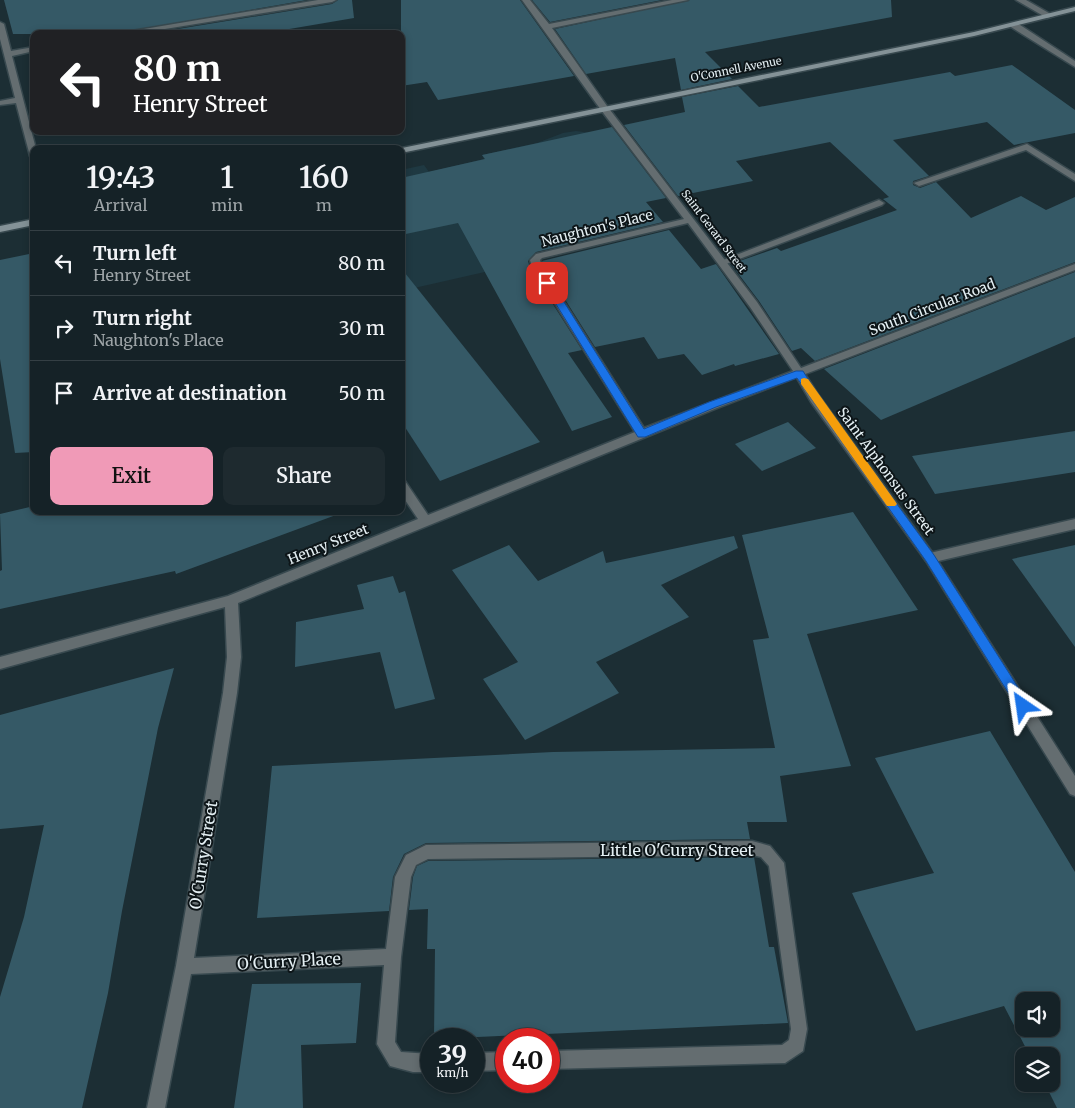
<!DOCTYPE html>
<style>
body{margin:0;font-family:Merriweather,serif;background:#1e2a2f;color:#f1f3f6;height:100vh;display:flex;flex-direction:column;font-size:19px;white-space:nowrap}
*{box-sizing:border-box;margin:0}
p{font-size:16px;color:#9da4a7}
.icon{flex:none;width:28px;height:28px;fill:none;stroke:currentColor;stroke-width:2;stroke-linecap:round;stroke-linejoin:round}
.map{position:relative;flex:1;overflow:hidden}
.side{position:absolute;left:30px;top:145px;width:375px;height:370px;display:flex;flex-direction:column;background:#152227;border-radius:10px;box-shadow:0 2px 8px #0003,0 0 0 1px #343f44}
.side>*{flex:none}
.banner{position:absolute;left:30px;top:30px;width:375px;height:105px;border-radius:10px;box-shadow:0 2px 8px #0003,0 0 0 1px #343f44;background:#202124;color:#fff;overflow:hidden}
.tools{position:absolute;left:1015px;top:992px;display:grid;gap:10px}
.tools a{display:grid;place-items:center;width:45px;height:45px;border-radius:10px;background:#152227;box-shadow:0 2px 8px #0003,0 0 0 1px #343f44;font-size:25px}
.speed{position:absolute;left:420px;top:1028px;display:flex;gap:10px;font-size:25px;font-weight:700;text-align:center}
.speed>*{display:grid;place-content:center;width:65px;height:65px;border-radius:50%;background:#152227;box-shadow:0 2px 8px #0003,0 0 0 1px #343f44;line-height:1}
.speed small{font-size:12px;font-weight:400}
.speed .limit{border:8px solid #d22;background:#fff;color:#111}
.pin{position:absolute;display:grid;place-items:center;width:42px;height:42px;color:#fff;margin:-21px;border-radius:10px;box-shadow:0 2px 8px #0006}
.me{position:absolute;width:55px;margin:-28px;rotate:328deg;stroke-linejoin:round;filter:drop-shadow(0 0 4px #0008)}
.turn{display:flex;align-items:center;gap:18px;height:105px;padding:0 20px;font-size:22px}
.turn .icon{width:65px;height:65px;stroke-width:2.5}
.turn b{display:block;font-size:35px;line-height:42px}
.eta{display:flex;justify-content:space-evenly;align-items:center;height:85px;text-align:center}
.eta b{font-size:30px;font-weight:600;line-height:35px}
.action{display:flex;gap:10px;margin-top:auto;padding:10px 20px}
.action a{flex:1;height:58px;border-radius:10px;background:#f09ab7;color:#111;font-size:20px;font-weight:600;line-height:58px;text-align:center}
.action a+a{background:#1e2a2f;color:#f1f3f6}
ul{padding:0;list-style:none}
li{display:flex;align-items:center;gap:15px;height:65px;padding:0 20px;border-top:1px solid #343f44}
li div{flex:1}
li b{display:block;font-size:19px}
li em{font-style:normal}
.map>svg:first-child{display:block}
.built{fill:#1f3942}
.building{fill:#355966;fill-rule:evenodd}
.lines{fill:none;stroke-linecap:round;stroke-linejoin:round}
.service-casing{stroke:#38494f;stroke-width:3}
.minor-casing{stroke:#38494f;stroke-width:3}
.tertiary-casing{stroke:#38494f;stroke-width:3}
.secondary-casing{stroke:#38494f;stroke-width:3}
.service{fill:#646d70;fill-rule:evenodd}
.minor{fill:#646d70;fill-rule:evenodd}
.tertiary{fill:#646d70;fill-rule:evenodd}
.secondary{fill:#849297;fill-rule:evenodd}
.route{fill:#1a73e8;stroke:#114b97}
.slow{fill:#f59e0b}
.labels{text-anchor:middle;stroke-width:4;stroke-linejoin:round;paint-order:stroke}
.far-street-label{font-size:11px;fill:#e4eff3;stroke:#0d1518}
.street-label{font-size:14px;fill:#e4eff3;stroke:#0d1518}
.near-street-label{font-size:16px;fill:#e4eff3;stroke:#0d1518}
</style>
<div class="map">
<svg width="1075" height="1108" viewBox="0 0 1075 1108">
<rect width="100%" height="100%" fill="#1c2e34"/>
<polygon class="built" points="576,131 590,133 532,252 515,265 401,291 401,170 424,165 429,172 484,159 482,155 537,143 563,133"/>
<g class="building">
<polygon points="4,0 307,0 112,34 13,34"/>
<polygon points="338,0 352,0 354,18 260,34 147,34 332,4"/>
<polygon points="401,0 520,0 574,76 438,100 427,82 401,86"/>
<polygon points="532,0 662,0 550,22"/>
<polygon points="690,0 891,0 892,17 705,52 732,79 681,90 675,58 586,74 555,29"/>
<polygon points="1012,65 1075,110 1075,133 1014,145 987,122 893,140 929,176 913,181 913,185 920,188 936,182 971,218 1021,196 1046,210 1075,197 1075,262 815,361 801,348 792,351 759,301 731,264 777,248 781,251 897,210 883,199 889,197 830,142 736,161 753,181 678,196 624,125 685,112 682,97 738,86 759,107 950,72 955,76"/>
<polygon points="612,127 666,198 646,202 663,222 536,252 528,261 530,268 582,350 568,353 612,417 572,431 458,223 401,235 401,178 485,159 482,155"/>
<polygon points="669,230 701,269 716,264 779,354 735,366 734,364 702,375 684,354 658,359 644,337 595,347 544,266 542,261"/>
<polygon points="34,253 34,452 15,453 0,359 0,260"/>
<polygon points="401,268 540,442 440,481 401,421"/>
<polygon points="1075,272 1075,337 881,420 824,369"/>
<polygon points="788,422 816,448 762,471 735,444"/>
<polygon points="1075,431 1075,472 935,494 912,456"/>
<polygon points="34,506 34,511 335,511 336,515 176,574 175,571 0,609 0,571 2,570 0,514"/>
<polygon points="853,512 918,610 807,634 851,766 780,776 787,822 747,822 750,839 426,843 404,854 393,877 389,911 257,918 272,766 553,752 775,748 753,640 769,638 742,535"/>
<polygon points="734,536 738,548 661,585 689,617 596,662 619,693 525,740 483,679 518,662 452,570 509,545 538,581 603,551 606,563"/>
<polygon points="1075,545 1075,647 1012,559"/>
<polygon points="393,576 399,593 405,591 435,699 395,709 380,652 295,667 296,622 364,609 357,585"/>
<polygon points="174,668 158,728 122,911 108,993 82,1108 0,1108 0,997 24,917 44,825 0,829 0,715"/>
<path d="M990 731 1075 872V1108H1057L1045 1084H1051V1056H1030L1004 1006 916 1031 852 893 934 873 875 758ZM1024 1001H1051V1029H1024Z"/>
<polygon points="754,857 769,947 774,947 788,1023 434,1039 435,949 427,949 428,909 409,910 413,877 417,866 428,861"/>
<polygon points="361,983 356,1043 301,1045 303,1108 234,1108 252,984"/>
</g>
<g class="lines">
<g class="service-casing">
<g id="service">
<polygon points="1027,144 1075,174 1075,181 1026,150 922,185 919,186 914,183"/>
<polygon points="879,200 884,203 882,205 726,264 720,264 718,262"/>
</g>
</g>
<g class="minor-casing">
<g id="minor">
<polygon points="318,0 336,0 332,2 134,34 114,34"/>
<path d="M522 0H530L549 24 672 0H688L552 28 607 106 757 302 801 368 1075 264V270L717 408 238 603 241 657 237 693 194 958 386 949 395 877 406 855 426 845 752 841 770 846 784 863 807 1029 803 1051 785 1063 549 1069V1051L782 1045 789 1040 791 1029 769 866 761 857 752 855 428 859 416 865 411 877 401 957 395 1042 401 1052 431 1054V1072H413L390 1066 377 1044 384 965 191 974 165 1108H147L176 966 223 693 227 657 225 607 0 669V657L228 596 418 519 401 494V480L405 481 428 515 635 432 532 267 530 260 536 254 684 219 601 110ZM688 223 750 307 793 371 644 428 542 267 540 260 542 258Z"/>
<polygon points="1016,0 1026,0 1054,16 1047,18"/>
<polygon points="0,22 4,24 11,51 34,47 34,51 12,56 36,149 34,149 34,159 30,156 16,103 0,105 0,101 15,98 0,39"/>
<polygon points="1011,23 1017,23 1075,61 1075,67 1011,27"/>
<polygon points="1075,519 1075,529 930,563 926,561 924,558 926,555 930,553"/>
<polygon points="506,1052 506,1070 474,1071 474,1053"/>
</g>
</g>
<g class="tertiary-casing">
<polygon id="tertiary" points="799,369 803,371 819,396 934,555 1075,776 1075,796 1070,794 926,561 811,402 794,373"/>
</g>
<g class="secondary-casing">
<g id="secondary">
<polygon points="1075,7 1075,11 974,36 401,153 401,149 397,149 974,32"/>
<polygon points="34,219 34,225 0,232 0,226"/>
</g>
</g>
<use href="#service" class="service"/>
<use href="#minor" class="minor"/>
<use href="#tertiary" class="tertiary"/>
<use href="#secondary" class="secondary"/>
</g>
<polygon class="route" points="547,280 552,283 644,429 709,402 796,371 803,371 819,397 934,555 1028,703 1030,706 1028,710 1023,712 1019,710 926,561 797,378 716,407 645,437 638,437 543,283"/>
<polygon class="slow" points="804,378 808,379 895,501 897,504 895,506 887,506 801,384 801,379"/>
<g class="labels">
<g class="far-street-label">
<text transform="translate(736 69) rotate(-11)" y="4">O'Connell Avenue</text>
<text transform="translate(714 231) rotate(53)" y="4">Saint Gerard Street</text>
</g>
<g class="street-label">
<text transform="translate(597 228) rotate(-14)" y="5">Naughton's Place</text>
<text transform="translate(932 307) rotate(-21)" y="5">South Circular Road</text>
<text transform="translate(886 471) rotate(54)" y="5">Saint Alphonsus Street</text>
<text transform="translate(328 544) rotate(-22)" y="5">Henry Street</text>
</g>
<g class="near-street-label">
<text x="677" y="856">Little O'Curry Street</text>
<text transform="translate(203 855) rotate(-81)" y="6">O'Curry Street</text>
<text transform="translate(289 961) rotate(-3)" y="6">O'Curry Place</text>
</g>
</g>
</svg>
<div class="tools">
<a><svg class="icon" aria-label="sound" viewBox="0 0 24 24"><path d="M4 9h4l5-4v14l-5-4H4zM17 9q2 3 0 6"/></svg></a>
<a><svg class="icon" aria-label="layers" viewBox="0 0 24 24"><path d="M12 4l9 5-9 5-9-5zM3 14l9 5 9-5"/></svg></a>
</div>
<div class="speed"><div>39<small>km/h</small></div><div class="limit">40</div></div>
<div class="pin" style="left:547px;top:283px;background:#d93025"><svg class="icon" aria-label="arrive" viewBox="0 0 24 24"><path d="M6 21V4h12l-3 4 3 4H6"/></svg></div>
<svg class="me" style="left:1023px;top:706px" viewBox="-20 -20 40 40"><path d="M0-17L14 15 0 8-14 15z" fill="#1a73e8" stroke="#fff" stroke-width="4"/></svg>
<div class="banner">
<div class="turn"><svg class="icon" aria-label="left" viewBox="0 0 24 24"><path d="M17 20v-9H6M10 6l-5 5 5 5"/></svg><div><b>80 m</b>Henry Street</div></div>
</div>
<section class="side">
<div class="eta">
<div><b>19:43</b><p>Arrival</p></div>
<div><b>1</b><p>min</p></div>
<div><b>160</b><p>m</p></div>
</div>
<ul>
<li><svg class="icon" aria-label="left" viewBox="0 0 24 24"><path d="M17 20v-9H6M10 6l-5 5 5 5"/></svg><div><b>Turn left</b><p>Henry Street</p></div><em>80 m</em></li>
<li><svg class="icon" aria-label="right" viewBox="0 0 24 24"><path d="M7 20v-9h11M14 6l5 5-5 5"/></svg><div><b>Turn right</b><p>Naughton's Place</p></div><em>30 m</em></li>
<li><svg class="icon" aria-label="arrive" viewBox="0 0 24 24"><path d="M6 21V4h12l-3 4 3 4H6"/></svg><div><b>Arrive at destination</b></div><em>50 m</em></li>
</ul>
<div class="action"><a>Exit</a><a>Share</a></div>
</section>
</div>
